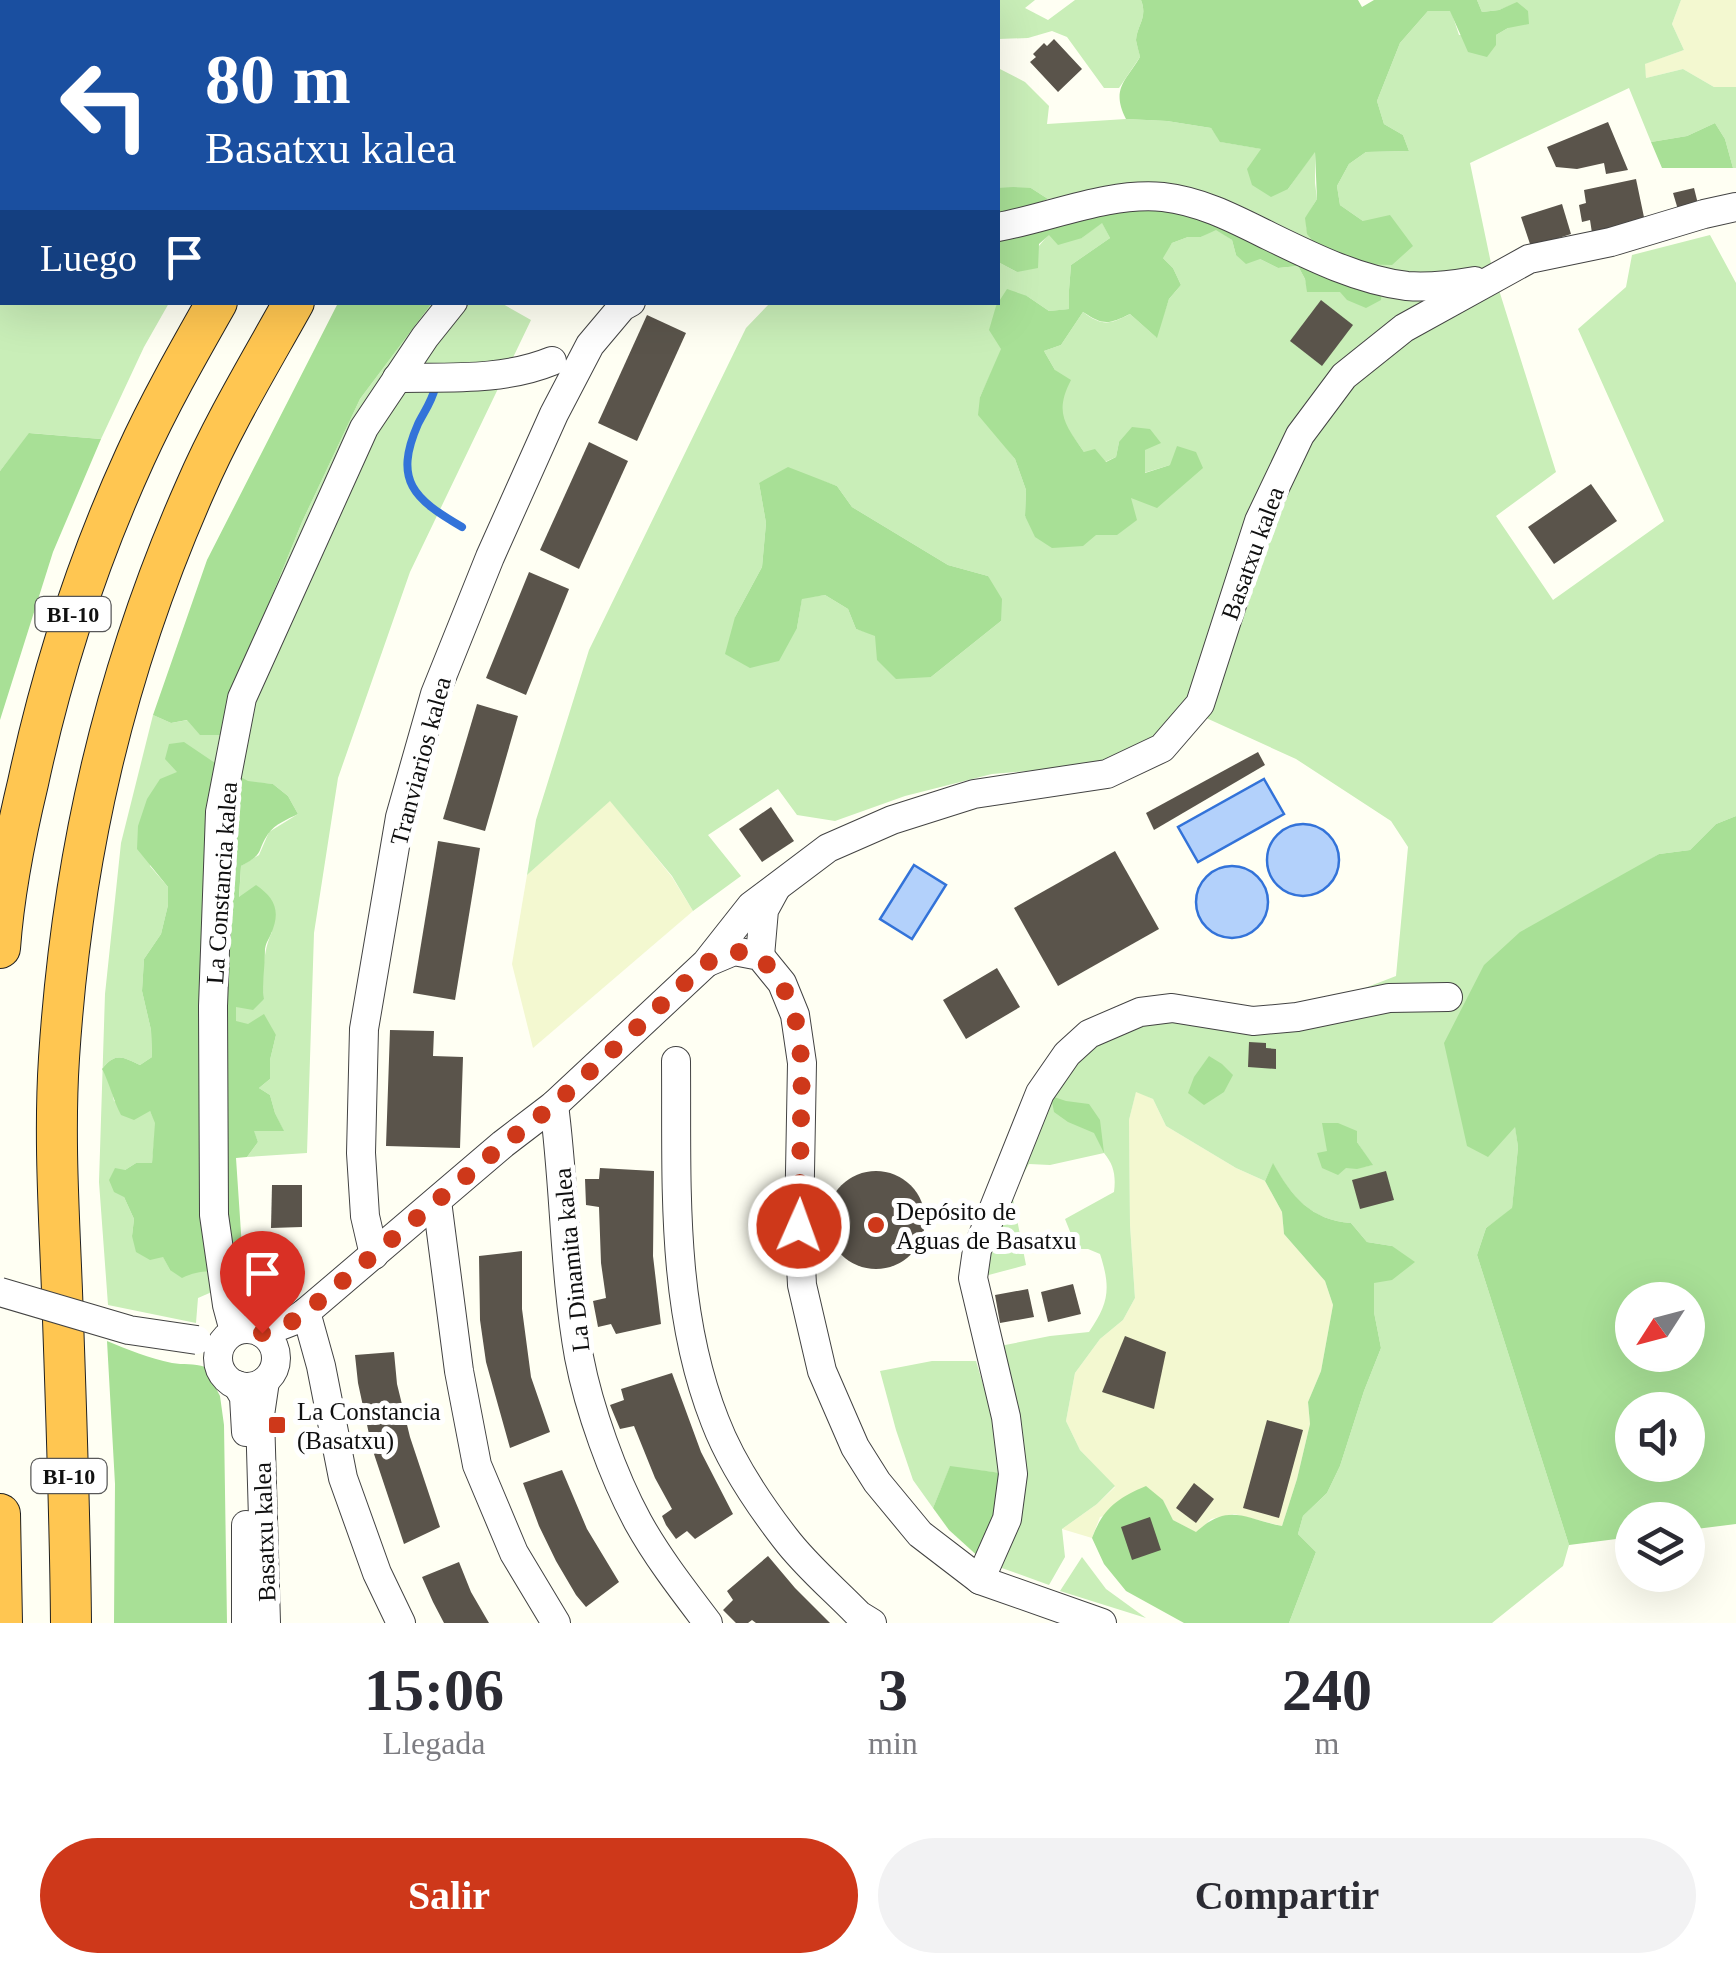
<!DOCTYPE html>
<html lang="es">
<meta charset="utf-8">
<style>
body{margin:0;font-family:"Times New Roman",serif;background:#f2f2f3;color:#2b2b33;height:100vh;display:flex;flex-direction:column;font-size:38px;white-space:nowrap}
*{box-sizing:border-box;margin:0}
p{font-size:32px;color:#7c7c81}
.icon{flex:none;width:55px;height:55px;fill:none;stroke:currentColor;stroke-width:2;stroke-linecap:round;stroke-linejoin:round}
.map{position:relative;height:1623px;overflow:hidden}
.panel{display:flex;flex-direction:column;background:#fff;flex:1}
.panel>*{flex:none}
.banner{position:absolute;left:0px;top:0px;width:1000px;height:305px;box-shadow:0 10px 40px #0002;background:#1a4fa0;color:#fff;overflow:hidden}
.needle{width:65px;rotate:234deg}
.buttons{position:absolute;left:1615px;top:1282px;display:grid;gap:20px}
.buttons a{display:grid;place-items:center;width:90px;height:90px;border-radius:50%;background:#fff;box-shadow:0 10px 40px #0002;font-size:50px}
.pin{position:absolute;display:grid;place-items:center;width:85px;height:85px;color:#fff;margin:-102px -42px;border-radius:50% 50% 50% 0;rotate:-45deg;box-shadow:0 0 10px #0007}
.pin .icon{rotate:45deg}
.me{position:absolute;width:110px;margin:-55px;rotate:2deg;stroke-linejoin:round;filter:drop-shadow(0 0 8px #0008)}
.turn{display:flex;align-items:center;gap:35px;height:210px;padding:0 40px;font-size:45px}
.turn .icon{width:130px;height:130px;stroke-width:2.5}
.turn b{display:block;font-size:70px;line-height:85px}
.then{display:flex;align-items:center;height:95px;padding:0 40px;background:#0003;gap:20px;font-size:38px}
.eta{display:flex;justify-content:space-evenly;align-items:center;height:170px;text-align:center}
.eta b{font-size:60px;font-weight:700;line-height:70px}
.action{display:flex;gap:20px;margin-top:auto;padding:20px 40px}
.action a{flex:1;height:115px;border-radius:60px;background:#ce381a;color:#fff;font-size:40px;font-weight:700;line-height:115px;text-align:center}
.action a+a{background:#f2f2f3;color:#2b2b33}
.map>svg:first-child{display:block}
.farmland{fill:#f3f8d0}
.green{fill:#c9eeb8;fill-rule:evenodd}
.forest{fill:#a8e096;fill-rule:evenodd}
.water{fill:#b3d1fb;stroke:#3373d9;stroke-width:2.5}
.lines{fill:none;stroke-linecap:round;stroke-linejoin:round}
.stream{stroke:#3373d9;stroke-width:8}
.building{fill:#5a544b}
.minor-casing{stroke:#434343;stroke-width:30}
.highway-casing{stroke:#212121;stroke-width:42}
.minor{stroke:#fff;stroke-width:28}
.highway{stroke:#ffc651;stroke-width:40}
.minor-bridge-casing{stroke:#434343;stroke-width:30;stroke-linecap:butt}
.minor-bridge{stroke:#fff;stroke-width:28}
.route{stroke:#ce381a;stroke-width:18;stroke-dasharray:0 32.4}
.poi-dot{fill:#ce381a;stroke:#fff;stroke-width:4}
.labels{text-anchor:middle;stroke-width:10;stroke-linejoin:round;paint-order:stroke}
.shield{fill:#fff;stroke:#585858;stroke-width:2.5}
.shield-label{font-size:22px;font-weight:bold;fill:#101010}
.street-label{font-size:25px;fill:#101010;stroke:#fff}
.poi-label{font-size:25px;fill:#101010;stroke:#fff;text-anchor:start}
</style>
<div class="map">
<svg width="1736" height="1623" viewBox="0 0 1736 1623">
<rect width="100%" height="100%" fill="#fffff3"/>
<g class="farmland">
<polygon points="1681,0 1736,0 1736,87 1714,87 1683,69 1646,78 1644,64 1684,50 1672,24"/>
<polygon points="610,800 672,877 693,911 533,1048 512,964 527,875"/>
<polygon points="1136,1091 1153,1099 1166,1126 1236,1168 1265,1181 1282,1212 1284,1234 1325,1281 1333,1305 1321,1371 1308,1402 1310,1424 1297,1479 1282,1526 1234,1514 1211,1519 1197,1533 1173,1520 1163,1500 1100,1517 1092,1538 1062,1529 1097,1504 1115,1487 1080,1450 1066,1421 1075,1373 1100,1339 1123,1320 1135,1298 1130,1225 1129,1120"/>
</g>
<g class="green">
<path d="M959 0H1035L1025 8 1048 20 1075 0H1141C1148 18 1137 25 1136 40 1136 42 1140 55 1140 57L1119 88H1104L1067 37 1052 31 1028 38 998 39V2H962Z"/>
<polygon points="1477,0 1681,0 1672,24 1684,50 1645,64 1646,78 1683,69 1714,87 1736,87 1736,168 1733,168 1725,139 1715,123 1687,136 1651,142 1629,88 1470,163 1492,268 1456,277 1416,280 1357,264 1363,221 1340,205 1337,186 1349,164 1366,152 1409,151 1403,135 1384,124 1377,101 1400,43 1428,11 1451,11 1459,35 1496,35 1508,28 1517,3 1499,10 1482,12"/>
<path d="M998 68 1025 82 1049 106 1047 124 1126 119 1167 121 1211 128 1221 142 1262 149 1288 189 1315 151V183L1317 199C1302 223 1302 229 1321 251L1125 187 1048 199 1031 188H998Z"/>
<polygon points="2,72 2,302 169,303 144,347 101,439 30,433 0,471 0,74"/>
<path d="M1102 222 1110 238 1071 265 1069 290 1070 309 1049 311 1027 296 980 397 998 437 1015 459 1026 490 1025 517 1130 497 1170 465 1144 473 1145 450 1119 442 1116 457 1105 462 1084 452 1062 421V397L1055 370 1044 351 1061 345 1083 312C1102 326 1109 325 1130 314L1156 337 1169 299 1181 285 1173 268 1162 257 1172 243 1188 237H1201L1216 229 1232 240 1236 255 1260 259 1278 268 1298 266 1305 279 1308 292 1460 290 1409 315 1364 342 1312 399 1193 689 1177 714 1152 737 1115 758 1062 768 992 774 905 796 835 821 797 815 778 789 708 835 741 876 693 911 672 876 610 801 527 875 536 820 589 650 746 328 770 303 998 302V262L1017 272 1049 234 1082 238ZM814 478 837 486 852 507 948 565 988 576 1001 621 931 677 876 635 856 629 848 609 825 595 802 598 797 628 735 617 762 567 766 523 759 483Z"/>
<path d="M1710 235 1736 283V816L1716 824 1690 850 1659 854 1620 878 1515 1125 1518 1147 1512 1209 1486 1228 1477 1255 1569 1545 1563 1566 1492 1623H1289L1316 1552 1298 1534 1303 1516 1327 1493 1340 1466 1364 1391 1381 1348 1374 1312V1282L1392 1246 1367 1242 1351 1223C1311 1220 1292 1197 1273 1164L1265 1181 1236 1168 1166 1126 1153 1099 1136 1092 1129 1120 1130 1225 1135 1298 1123 1320 1100 1339 1075 1373 1066 1421 1080 1450 1115 1486 1097 1504 1062 1529 1065 1557 1049 1585 999 1567 1000 1346 1050 1336 1089 1332C1109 1303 1111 1288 1100 1254L1088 1249H1077L1065 1219 1114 1192C1116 1176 1114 1165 1104 1153L1050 1165 1029 1164 1012 1194 1026 1265 985 1276 983 1249 1041 1103 1092 1024 1321 1005 1396 976 1408 847 1391 821 1296 759 1204 717 1254 562 1316 426 1351 385 1399 345 1499 290 1556 472 1496 516 1553 600 1664 521 1578 329 1626 287 1632 255ZM1357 1142 1372 1165C1348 1171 1345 1168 1327 1151Z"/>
<path d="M432 303H501L531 320 410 572 338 778 314 933 307 1153 247 1157 258 1142 253 1130H283L275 1113 270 1095 259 1088 270 1079V1060L276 1035 236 1022V1007L264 999C262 979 263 949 272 932L239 899 241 866 259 855 269 832 298 814 288 796 273 784 248 782 218 765 178 772 150 866 168 887V905L161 934 144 959 142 991 151 1030 152 1057 140 1065C122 1057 116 1052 102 1069L111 1086 114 1101 150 1111 156 1123 152 1163H136L125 1170 124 1197 134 1219 132 1236 163 1256 170 1270 195 1271 212 1269 244 1278 198 1298 196 1323 108 1305 99 1182 105 994 121 843 153 715 171 723 188 720 221 734 238 672 265 613 302 522 360 399Z"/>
<polygon points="932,1361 976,1361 996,1427 1001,1473 950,1467 933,1508 913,1480 896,1430 880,1371"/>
<polygon points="1082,1557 1106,1589 1146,1618 1060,1591"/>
</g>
<g class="forest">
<path d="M1141 0H1358L1362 7 1374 0H1477L1482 12 1499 10 1517 2 1528 11 1529 24 1508 28 1496 35V45L1487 57 1468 52 1450 11H1428L1400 43 1377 101 1384 124 1403 135 1409 151 1366 152 1349 164 1337 186 1340 205 1363 221 1390 215 1413 246 1392 265 1357 264 1321 251 1307 234 1305 218 1317 199 1315 152 1288 189 1271 197 1252 185 1247 169 1261 149 1220 142 1211 128 1167 121 1126 119C1111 89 1125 82 1140 57 1140 56 1136 42 1136 40 1137 25 1148 18 1141 0Z"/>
<polygon points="1715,123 1725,139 1733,168 1662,168 1651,142 1687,136"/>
<polygon points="1013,187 1031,188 1048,199 1021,210 998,215 998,188"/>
<path d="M1161 202 1382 289 1381 300 1366 308 1347 300 1340 292H1307L1305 279 1298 266 1278 268 1260 259 1246 264 1236 255 1232 240 1216 230 1201 237H1188L1172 243 1163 258 1173 268 1181 285 1169 299 1157 338 1130 314C1108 325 1103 325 1083 312L1061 345 1044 351 1055 370 1071 380C1054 413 1065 424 1084 452L1095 449 1106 462 1116 457 1119 442 1132 427 1150 429 1161 443 1145 450V473L1170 465 1177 446 1196 452 1203 468 1157 508 1131 498 1137 520 1117 535H1096L1083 546 1052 548 1035 537 1025 516 1026 490 1015 459 978 415 980 397 1001 349 989 330 996 306 1007 289 1027 296 1049 311 1069 309V290L1071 265 1110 238 1102 223 1082 238 1058 245 1049 235 1039 244 1038 268 1017 272 998 262V220Z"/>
<polygon points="338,303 432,303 360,399 302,522 265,613 238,672 221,735 200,735 187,720 171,723 153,715 207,560"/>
<polygon points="29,433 101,439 53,552 0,720 0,471"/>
<polygon points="788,467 837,486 852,507 948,565 988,576 1002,599 1001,621 931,677 896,679 877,660 875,636 856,629 848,609 825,595 802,599 797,628 779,661 750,668 725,654 735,617 762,567 766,523 759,483"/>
<path d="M184 742 218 765 248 781 273 784 288 796 298 814C288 819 275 824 268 834 255 854 266 852 241 866L239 897 256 885C275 898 281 911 271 934 268 941 266 942 265 949 265 966 262 982 264 999L253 1010 236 1007V1021L248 1024 264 1014 276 1035 270 1060V1079L259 1088 270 1095 275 1113 284 1131H254L258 1142 247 1157 236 1158 244 1278C220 1272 205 1267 182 1278L170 1270 163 1257 150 1260 136 1252 132 1236 134 1219 124 1197 114 1192 109 1180 115 1168 125 1170 136 1163H152L155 1123 150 1111 134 1120 121 1115C113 1100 110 1084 102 1069 116 1052 122 1057 140 1065L152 1057 151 1030 142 991 144 959 161 934 168 905V887L137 849 138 826 147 799 160 779 177 772 165 759 169 744Z"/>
<path d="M1736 816V1524L1688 1530V1520H1632V1537L1569 1545 1477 1255 1486 1228 1512 1208 1518 1147 1515 1127 1488 1157 1467 1146 1444 1043 1484 965 1520 932 1659 854 1690 850 1716 824ZM1632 1300H1688V1355H1632ZM1632 1410H1688V1465H1632Z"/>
<polygon points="1209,1056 1222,1064 1233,1075 1224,1092 1204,1105 1188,1093 1194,1077"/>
<polygon points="1051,1096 1066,1101 1089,1104 1100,1120 1104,1153 1094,1133 1068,1122 1054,1112"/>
<polygon points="1322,1123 1338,1123 1357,1131 1357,1142 1373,1165 1357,1169 1346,1168 1338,1175 1322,1168 1317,1153 1327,1151"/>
<path d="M1273 1163C1292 1197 1311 1220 1351 1223L1367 1242 1392 1246 1415 1262 1392 1280 1374 1283V1312L1381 1348 1364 1391 1340 1466 1327 1493 1303 1516 1298 1534 1316 1552 1289 1623H1184L1126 1591 1104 1564 1092 1538C1103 1509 1117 1498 1146 1486L1163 1500 1173 1520 1196 1532C1229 1502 1245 1519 1282 1526L1297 1479 1310 1424 1308 1402 1321 1371 1333 1305 1325 1281 1284 1234 1282 1212 1265 1181Z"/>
<path d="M107 1341C128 1350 149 1358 172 1363 183 1365 194 1363 205 1367L220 1396 224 1425 227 1623H114L115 1484Z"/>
<polygon points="950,1466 1001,1473 997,1520 981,1559 949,1530 933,1508"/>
</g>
<g class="water">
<polygon points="1264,779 1284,814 1198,862 1178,827"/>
<circle cx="1303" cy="860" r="36"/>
<polygon points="914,865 946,885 912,939 880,919"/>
<circle cx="1232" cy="902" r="36"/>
</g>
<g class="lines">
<path class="stream" d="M435 388C432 401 424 412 418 424 393 481 414 499 462 527"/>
</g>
<g class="building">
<polygon points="1054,39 1082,69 1058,92 1030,62 1036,57 1033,54 1044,43 1047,46"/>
<polygon points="1608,122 1628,170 1606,174 1604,163 1577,169 1556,167 1547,147"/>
<polygon points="1636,179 1645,222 1592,233 1590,220 1582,222 1579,205 1586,203 1584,190"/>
<polygon points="1694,188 1699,208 1679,213 1673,193"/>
<polygon points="1562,204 1571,234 1531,247 1521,217"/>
<polygon points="1321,300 1353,325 1322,366 1290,341"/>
<polygon points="647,315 686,333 637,441 598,423"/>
<polygon points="589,442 628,461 579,569 540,550"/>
<polygon points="1591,484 1617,521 1554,564 1528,527"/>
<polygon points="529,572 569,589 526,695 486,678"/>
<polygon points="477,704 518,716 485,831 443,819"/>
<polygon points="1258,752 1265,765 1154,830 1146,813"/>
<polygon points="771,807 794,841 762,862 739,829"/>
<polygon points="438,841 480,848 455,1000 413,993"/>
<polygon points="1115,851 1159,929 1058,986 1014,908"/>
<polygon points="997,968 1020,1007 966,1039 943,1000"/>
<polygon points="390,1030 434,1031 433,1056 463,1057 460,1148 386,1146"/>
<polygon points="1249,1042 1266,1043 1266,1048 1276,1049 1276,1069 1248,1067"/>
<polygon points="600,1168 654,1171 653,1256 661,1324 616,1334 611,1324 598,1327 593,1301 606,1298 601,1263 599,1207 586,1205 585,1179 599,1179"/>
<circle cx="876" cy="1220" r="49"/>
<polygon points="1386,1171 1394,1200 1360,1209 1352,1180"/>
<polygon points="272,1185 302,1185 302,1227 271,1228"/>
<polygon points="522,1251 522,1309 531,1377 550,1432 510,1448 486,1362 480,1320 479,1256"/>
<polygon points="1073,1284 1081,1314 1048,1322 1041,1292"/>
<polygon points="1028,1289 1034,1317 1000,1323 995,1295"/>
<polygon points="1125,1336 1166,1352 1154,1409 1102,1392"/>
<polygon points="394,1352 397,1384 410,1437 440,1527 404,1544 372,1448 358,1383 355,1355"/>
<polygon points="672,1373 701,1452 733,1514 695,1539 687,1531 676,1539 666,1525 662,1516 672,1509 655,1478 634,1426 620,1429 610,1405 624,1400 621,1389"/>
<polygon points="1267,1420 1303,1430 1279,1518 1243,1508"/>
<polygon points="562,1470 587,1529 619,1582 586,1607 576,1595 556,1561 539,1526 523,1483"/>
<polygon points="1194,1483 1214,1499 1196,1523 1176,1508"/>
<polygon points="1150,1517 1161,1550 1132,1560 1121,1527"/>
<polygon points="768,1556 795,1588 830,1623 756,1623 752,1620 748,1623 736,1623 723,1610 733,1600 727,1591"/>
<polygon points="459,1562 471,1592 489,1623 444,1623 433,1602 422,1577"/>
</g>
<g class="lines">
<g class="minor-casing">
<g id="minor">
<polyline points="690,2 691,0"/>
<path d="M998 227C1052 217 1107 192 1163 197 1199 201 1231 217 1263 233 1308 255 1357 280 1407 286 1430 288 1452 285 1475 281"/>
<path d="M397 378C449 377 503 381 552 361"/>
<polyline points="760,956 764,910 776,888"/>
<polyline points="708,962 734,951 760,956 782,983 795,1015 802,1063 799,1226 802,1285 822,1371 855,1447 877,1482 920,1534 980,1580 1102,1623"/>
<path d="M676 1061C677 1181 670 1307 715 1421 731 1463 758 1503 785 1538 806 1566 835 1590 859 1615L872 1623"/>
<path d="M554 1105C565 1188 564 1274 579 1357 589 1409 613 1476 638 1522 658 1558 683 1590 708 1623"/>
<polyline points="437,1201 459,1371 477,1465 514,1553 556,1623"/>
<polyline points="374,1255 365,1216 361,1153 364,1029 400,817 435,694 490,557 554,414 590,345 622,307 631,302"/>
<polyline points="306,1312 321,1366 343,1478 377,1573 401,1623"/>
<circle cx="247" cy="1358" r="29"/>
<polyline points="234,1331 227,1305 214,1215 213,1006 220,812 242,698 364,428 425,337 453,302"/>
<polyline points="262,1333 293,1321 306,1312 503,1144 554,1105 706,963 751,906 828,848 892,820 974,794 1107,774 1162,748 1200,704 1259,521 1300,435 1344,376 1404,328 1529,259 1611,242 1704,214 1736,207"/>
<polyline points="265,1381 260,1415 266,1623"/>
<polyline points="237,1385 244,1397 246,1432"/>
<polyline points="980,1580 1007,1519 1013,1474 1006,1417 973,1278 977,1250 1040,1093 1067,1054 1089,1034 1140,1012 1172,1008 1253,1021 1297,1017 1389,998 1448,997"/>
<polyline points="246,1623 246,1525"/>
</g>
</g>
<g class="highway-casing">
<g id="highway">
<polyline points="415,2 417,0"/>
<polyline points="483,2 485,0"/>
<path d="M0 948C4 892 15 837 28 783 52 671 87 562 135 457 159 404 188 353 217 302"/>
<polyline points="0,1514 2,1623"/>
<path d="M71 1623C70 1512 66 1402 62 1291 59 1214 54 1135 59 1058 72 858 114 672 195 489 223 424 260 363 294 302"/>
</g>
</g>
<use href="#minor" class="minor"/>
<use href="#highway" class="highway"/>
<g class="minor-bridge-casing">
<polyline id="minor-bridge" points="0,1292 129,1330 197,1340"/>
</g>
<use href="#minor-bridge" class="minor-bridge"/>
</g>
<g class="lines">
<polyline class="route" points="262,1333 293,1321 306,1312 504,1144 554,1105 706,963 734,951 760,956 782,984 795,1016 802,1063 799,1226"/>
</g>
<g class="poi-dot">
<circle cx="876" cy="1225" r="10"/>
<rect x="267" y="1415" width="20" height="20" rx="5"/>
</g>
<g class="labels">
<g class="shield">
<rect x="35.5" y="597" width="75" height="34" rx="8"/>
<rect x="31.5" y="1459" width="75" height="34" rx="8"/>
</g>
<g class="shield-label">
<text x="73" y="622">BI-10</text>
<text x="69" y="1484">BI-10</text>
</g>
<g class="street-label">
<text transform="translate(1252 553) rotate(-70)" y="9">Basatxu kalea</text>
<text transform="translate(420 761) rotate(-75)" y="9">Tranviarios kalea</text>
<text transform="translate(221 883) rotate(-86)" y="9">La Constancia kalea</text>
<text transform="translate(571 1260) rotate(-96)" y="9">La Dinamita kalea</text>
<text transform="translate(264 1532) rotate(-92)" y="9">Basatxu kalea</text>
</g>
<g class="poi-label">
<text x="896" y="1220">Depósito de<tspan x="896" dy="29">Aguas de Basatxu</tspan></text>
<text x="297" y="1420">La Constancia<tspan x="297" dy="29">(Basatxu)</tspan></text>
</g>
</g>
</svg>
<div class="buttons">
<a><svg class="needle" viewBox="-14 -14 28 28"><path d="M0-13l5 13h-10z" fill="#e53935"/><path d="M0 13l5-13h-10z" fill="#7c7c81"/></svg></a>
<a><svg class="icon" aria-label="sound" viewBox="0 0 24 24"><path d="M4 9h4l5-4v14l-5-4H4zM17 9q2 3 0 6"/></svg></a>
<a><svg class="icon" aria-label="layers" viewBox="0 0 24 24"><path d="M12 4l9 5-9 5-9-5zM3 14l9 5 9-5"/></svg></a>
</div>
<div class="pin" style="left:262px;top:1333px;background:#d93025"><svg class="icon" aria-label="arrive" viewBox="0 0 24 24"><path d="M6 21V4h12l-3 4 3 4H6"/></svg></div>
<svg class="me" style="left:799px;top:1226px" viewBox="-20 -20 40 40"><circle r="17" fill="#ce381a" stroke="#fff" stroke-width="3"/><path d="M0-11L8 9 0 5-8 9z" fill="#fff"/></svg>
<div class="banner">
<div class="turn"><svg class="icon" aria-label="left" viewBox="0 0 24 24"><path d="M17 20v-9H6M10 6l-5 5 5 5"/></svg><div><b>80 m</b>Basatxu kalea</div></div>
<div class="then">Luego<svg class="icon" aria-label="arrive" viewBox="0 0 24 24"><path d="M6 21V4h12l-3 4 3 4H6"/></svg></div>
</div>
</div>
<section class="panel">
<div class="eta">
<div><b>15:06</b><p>Llegada</p></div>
<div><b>3</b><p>min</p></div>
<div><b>240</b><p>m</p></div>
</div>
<div class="action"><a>Salir</a><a>Compartir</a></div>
</section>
